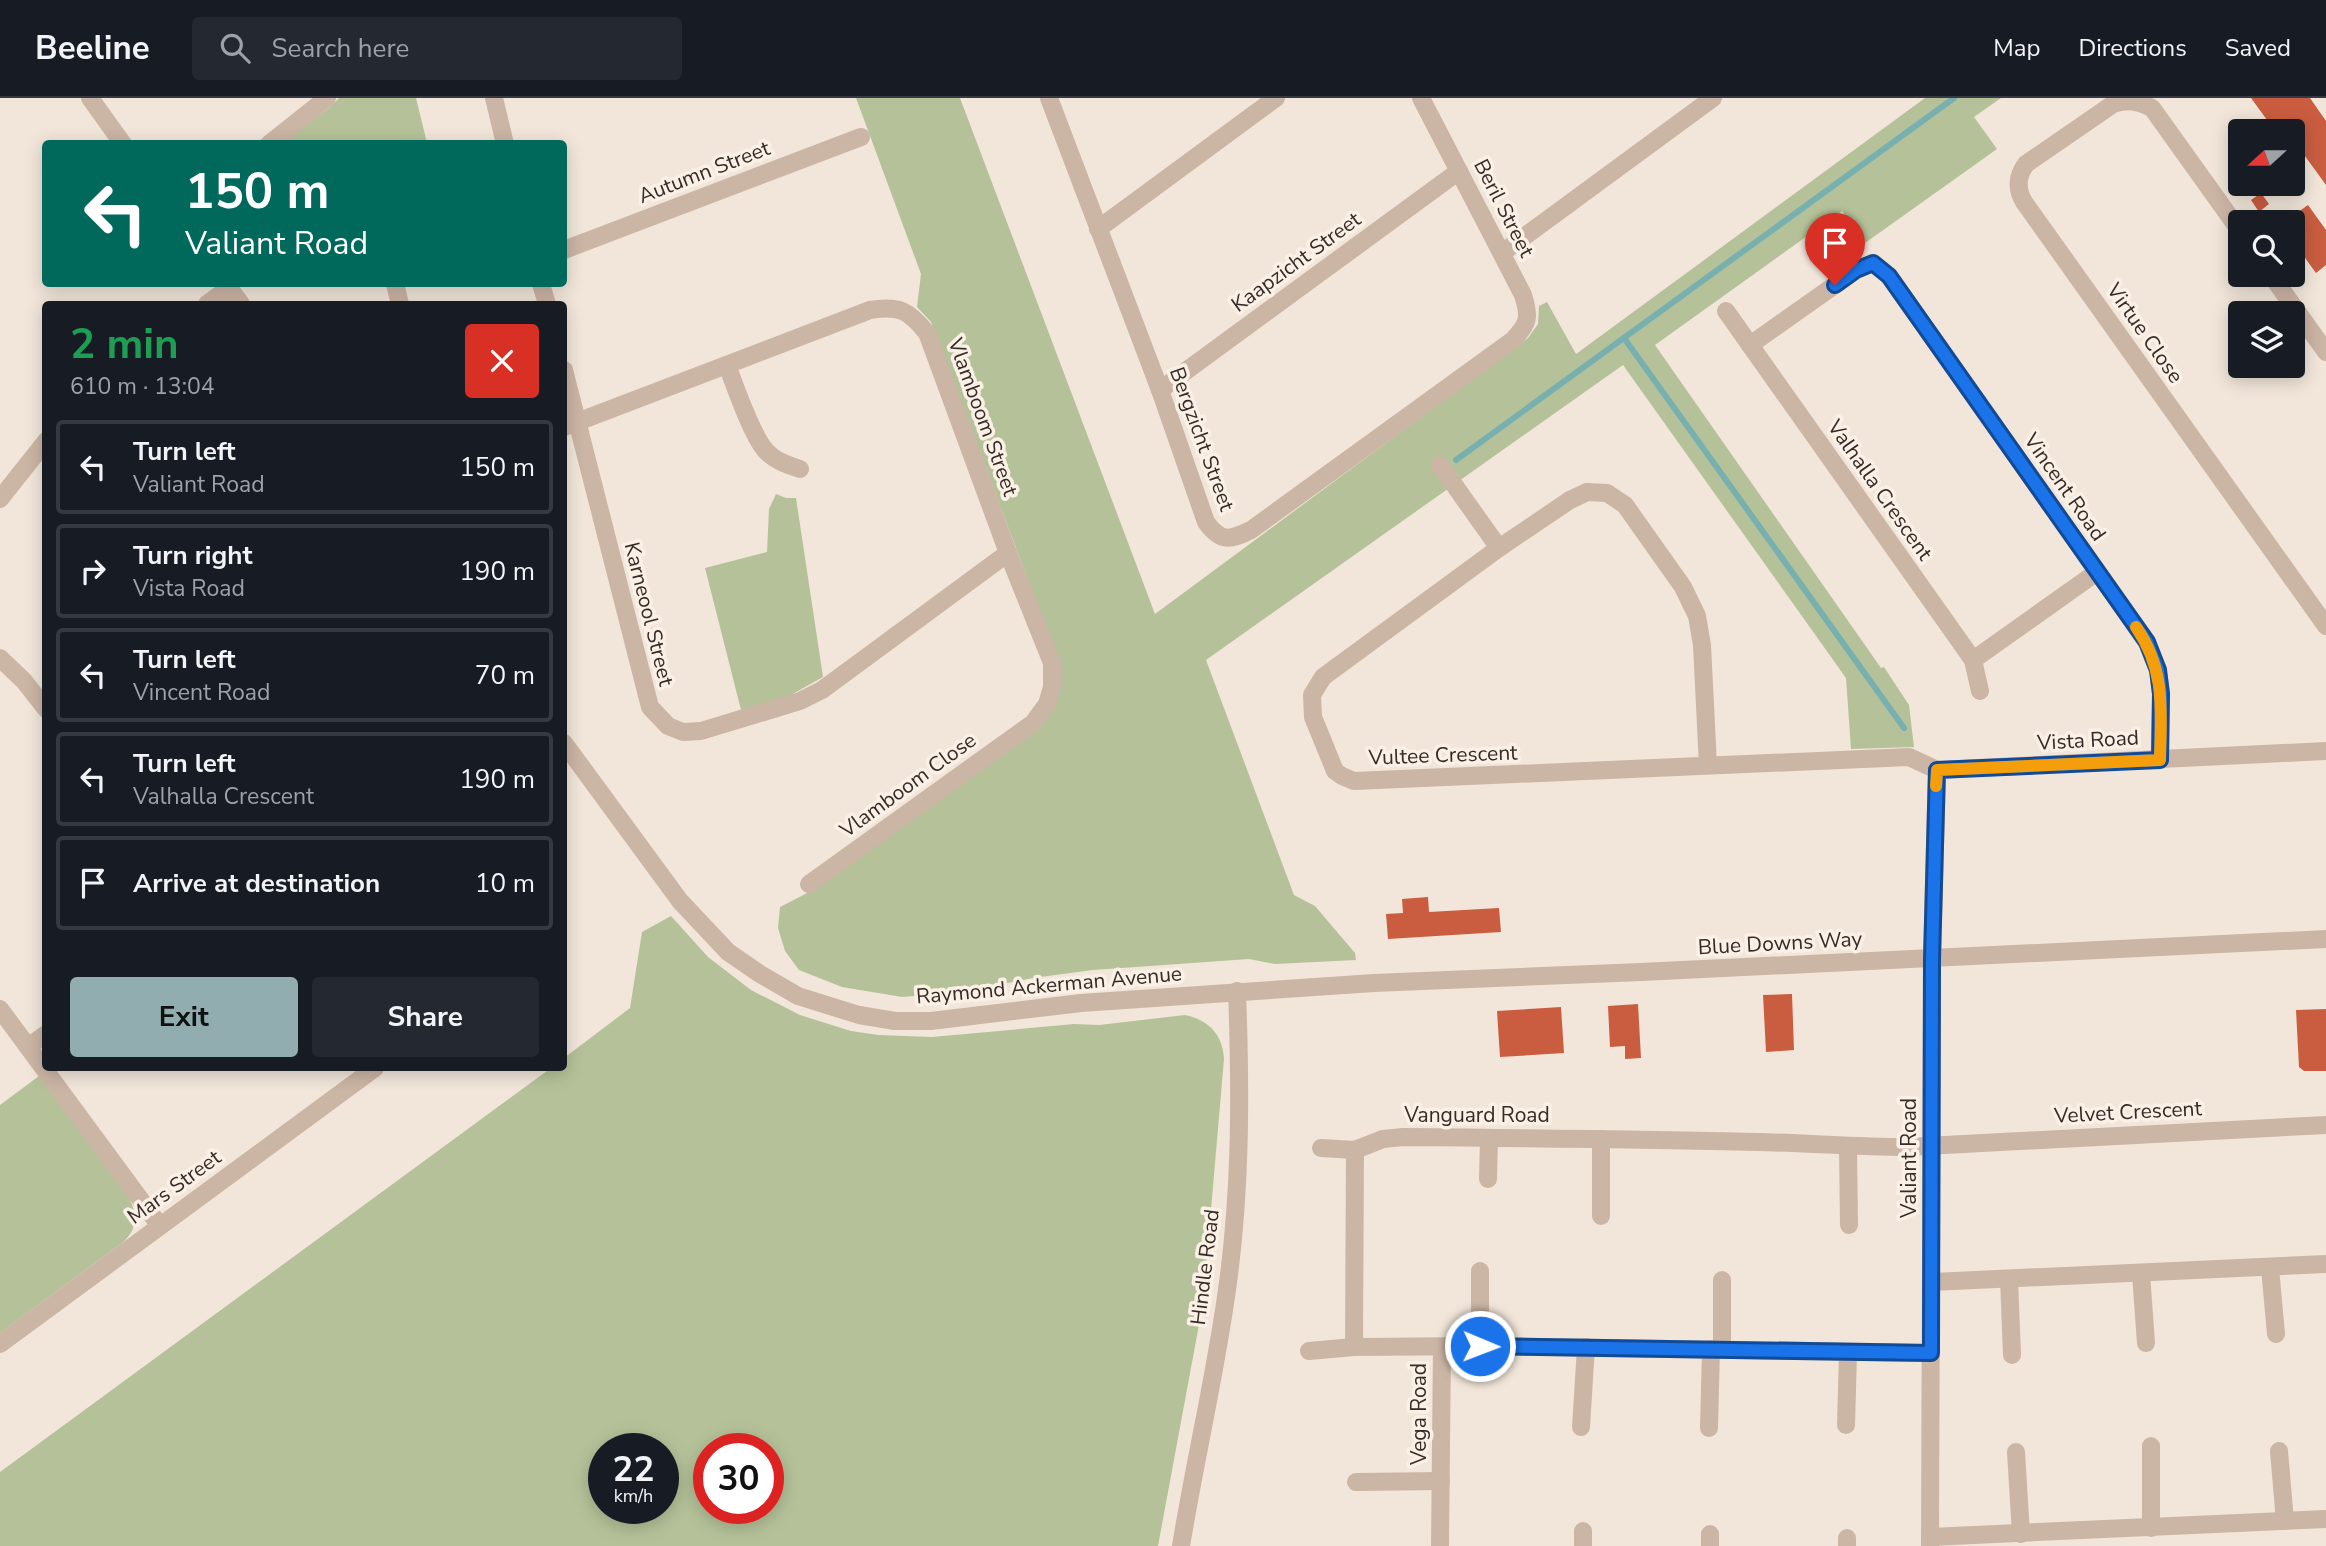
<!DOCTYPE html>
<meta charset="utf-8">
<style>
body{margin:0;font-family:"Nunito Sans",sans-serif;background:#242831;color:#f1f3f6;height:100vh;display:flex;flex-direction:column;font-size:26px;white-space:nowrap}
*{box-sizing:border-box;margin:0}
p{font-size:23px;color:#9ea1a6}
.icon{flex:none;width:38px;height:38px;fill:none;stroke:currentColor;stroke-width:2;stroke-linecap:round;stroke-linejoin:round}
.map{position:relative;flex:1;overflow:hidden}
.sheet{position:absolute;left:42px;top:203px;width:525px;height:770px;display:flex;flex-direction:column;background:#171b24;border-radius:7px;box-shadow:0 4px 18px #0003}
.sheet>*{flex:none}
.hud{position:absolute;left:42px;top:42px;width:525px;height:147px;border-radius:7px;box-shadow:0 4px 18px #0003;background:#00695c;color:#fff;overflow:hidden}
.needle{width:46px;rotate:249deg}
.controls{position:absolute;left:2228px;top:21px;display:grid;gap:14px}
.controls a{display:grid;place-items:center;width:77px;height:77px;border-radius:7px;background:#171b24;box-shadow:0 4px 18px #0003;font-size:35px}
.speed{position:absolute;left:588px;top:1335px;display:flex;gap:14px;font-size:35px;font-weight:700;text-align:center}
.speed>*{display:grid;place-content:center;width:91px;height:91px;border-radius:50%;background:#171b24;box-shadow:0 4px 18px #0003;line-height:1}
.speed small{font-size:18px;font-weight:400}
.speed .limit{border:10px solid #d22;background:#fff;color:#111}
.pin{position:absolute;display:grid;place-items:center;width:60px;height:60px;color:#fff;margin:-72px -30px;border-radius:50% 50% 50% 0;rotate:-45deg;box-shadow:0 0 7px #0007}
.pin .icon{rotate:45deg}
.me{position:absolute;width:77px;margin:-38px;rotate:91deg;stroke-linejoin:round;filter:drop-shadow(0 0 5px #0008)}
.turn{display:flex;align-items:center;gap:24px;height:147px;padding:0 28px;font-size:32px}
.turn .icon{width:91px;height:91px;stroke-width:2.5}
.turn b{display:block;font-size:49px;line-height:60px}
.round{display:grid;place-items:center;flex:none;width:74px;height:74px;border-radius:7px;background:#242831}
.overview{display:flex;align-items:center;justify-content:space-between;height:119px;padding:0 28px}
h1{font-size:42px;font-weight:700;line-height:52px;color:#1e9e55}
.primary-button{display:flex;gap:14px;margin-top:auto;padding:14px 28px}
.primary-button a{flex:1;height:80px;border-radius:7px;background:#91adaf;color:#111;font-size:28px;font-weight:700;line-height:80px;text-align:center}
.primary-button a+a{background:#242831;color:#f1f3f6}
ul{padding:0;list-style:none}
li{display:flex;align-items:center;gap:21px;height:94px;margin:0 14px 10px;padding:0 14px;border:4px solid #363941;border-radius:7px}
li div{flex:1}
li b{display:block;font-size:26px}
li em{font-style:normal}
header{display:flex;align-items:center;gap:42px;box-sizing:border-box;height:98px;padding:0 35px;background:#171b24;border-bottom:2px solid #363941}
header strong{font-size:33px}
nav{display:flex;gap:38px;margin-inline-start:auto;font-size:24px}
.search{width:490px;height:63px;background:#242831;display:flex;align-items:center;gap:18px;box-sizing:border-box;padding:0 24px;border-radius:7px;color:#9ea1a6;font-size:26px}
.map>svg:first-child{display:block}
.green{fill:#b5c299;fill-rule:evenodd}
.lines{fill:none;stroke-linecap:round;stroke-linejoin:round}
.stream{stroke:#78b0b0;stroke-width:6}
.building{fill:#ca5d40}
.minor{stroke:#cbb5a5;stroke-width:18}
.route-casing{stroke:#114b97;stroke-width:18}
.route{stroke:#1a73e8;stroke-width:12}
.slow{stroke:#f59e0b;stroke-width:12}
.labels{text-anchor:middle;stroke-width:7;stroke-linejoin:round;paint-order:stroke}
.street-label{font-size:21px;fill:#362b27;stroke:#faf0e6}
</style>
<header>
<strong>Beeline</strong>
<div class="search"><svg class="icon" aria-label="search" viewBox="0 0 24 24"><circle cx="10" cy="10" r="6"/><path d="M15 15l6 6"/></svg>Search here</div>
<nav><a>Map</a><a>Directions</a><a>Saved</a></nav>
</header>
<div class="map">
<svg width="2326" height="1448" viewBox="0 0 2326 1448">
<rect width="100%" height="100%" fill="#f2e6da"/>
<g class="green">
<polygon points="339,0 416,0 427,45 281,46 329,10"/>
<polygon points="856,0 960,0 1155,516 1528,240 1538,226 1539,208 1547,204 1576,256 1925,0 2001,0 1974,19 1997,51 1865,145 1842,113 1655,247 1881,570 1884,569 1909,607 1914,649 1851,651 1846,580 1623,267 1206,562 1294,797 1315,808 1355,855 1356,862 1275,866 1249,861 1093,872 1033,880 962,894 902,899 842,889 799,872 785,853 778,830 780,809 815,791 1039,631 1060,590 1061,570 931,224 917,209 921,176"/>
<polygon points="776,396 786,400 796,400 823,579 789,598 741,612 705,470 767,454 769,411"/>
<path d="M671 818 708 859 751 892 800 917 851 933 878 937 932 939 1074 926 1099 927 1185 917C1209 922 1223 937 1224 961L1203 1205 1158 1448H0V1374L551 970H564V960L630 910 642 834ZM663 1351V1410H604V1351ZM768 1351V1410H709V1351Z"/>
<path d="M39 978 129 1100C138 1117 137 1132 122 1145L0 1235V1007Z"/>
</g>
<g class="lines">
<g class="stream">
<polyline points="1624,240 1904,630"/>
<polyline points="1456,362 1954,0"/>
</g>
</g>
<g class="building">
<polygon points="2251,0 2310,0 2326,23 2326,87 2302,54 2294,60 2292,59 2292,33 2275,33"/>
<polygon points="2261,95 2269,106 2259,114 2251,102"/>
<polygon points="2308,107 2326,132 2326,167 2316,175 2292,142 2292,124 2284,124"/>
<polygon points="1428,799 1429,814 1499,810 1501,834 1388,841 1386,816 1403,815 1402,801"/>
<polygon points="1792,896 1794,952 1766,954 1763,897"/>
<polygon points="1638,906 1641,960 1625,961 1625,948 1610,949 1608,908"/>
<polygon points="1561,909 1564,955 1500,959 1497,913"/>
<polygon points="2326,911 2326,973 2304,973 2299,969 2296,912"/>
</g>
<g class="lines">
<g class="minor">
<polyline points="90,0 123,46"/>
<polyline points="494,0 505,46"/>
<path d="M1049 0 1160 292 1206 424C1221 445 1230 442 1251 432L1513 242C1529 225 1530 219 1523 197L1421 0"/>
<polyline points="269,46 327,0"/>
<polyline points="1098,131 1276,0"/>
<path d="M2240 133 2152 10C2138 3 2128 1 2113 6L2026 66C2017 78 2016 91 2024 104L2326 528"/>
<polyline points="564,152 861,39"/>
<polyline points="1502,155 1713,0"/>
<polyline points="2271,177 2326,254"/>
<polyline points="226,186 241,206"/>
<polyline points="395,186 400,206"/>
<polyline points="541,186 547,206"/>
<polyline points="207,206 229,190"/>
<polyline points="1726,213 1973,562 1980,593"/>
<polyline points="1750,247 1856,172 1873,165 1889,178 2147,544 2158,572 2161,596 2160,661"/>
<path d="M727 267C735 288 752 338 766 353 775 363 788 367 800 371"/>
<polyline points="564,272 650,609 668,628 683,634 701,633 800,603 822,592 1008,455"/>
<polyline points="1160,292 1459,73"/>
<path d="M564 329 870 212C900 207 909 213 927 235L1008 455 1052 565V589L1047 606 1033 625 809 786"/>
<polyline points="1440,367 1499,450"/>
<polyline points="0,401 46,343"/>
<polyline points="0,560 24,583 46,611"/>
<polyline points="1973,562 2097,474"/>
<polyline points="564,645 680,803 728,854 760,876 798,898 859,917 895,923 931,923 1081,905 1374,885 1641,874 2326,841"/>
<polyline points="1708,668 1702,547 1697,518 1683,489 1625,407 1607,395 1587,394 1570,402 1499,450 1323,579 1312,597 1313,619 1335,673 1342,678 1354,683 1909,659 1937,672 2326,653"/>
<polyline points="0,911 160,1128"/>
<polyline points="28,949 46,936"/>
<polyline points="1848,1049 1849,1127"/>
<path d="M1321 1050 1355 1052 1383 1041 1403 1039C1521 1040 1639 1041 1757 1044 1807 1045 1856 1049 1907 1049L2326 1027"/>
<polyline points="1488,1081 1489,1040"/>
<polyline points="1601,1118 1601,1041"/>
<polyline points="2270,1170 2276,1236"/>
<polyline points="1480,1173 1480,1248"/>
<polyline points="2141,1176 2146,1245"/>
<polyline points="2009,1181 2012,1257"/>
<polyline points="1932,1184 2326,1166"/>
<polyline points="0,1246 375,970"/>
<polyline points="1354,1249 1355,1052"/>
<polyline points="1722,1251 1722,1182"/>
<polyline points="1309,1253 1354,1249 1480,1248 1931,1255"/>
<polyline points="1846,1327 1848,1255"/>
<polyline points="1581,1329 1586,1249"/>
<polyline points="1709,1330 1711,1251"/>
<polyline points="2279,1353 2285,1423"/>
<polyline points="2016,1354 2021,1436"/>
<polyline points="1356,1384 1441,1383"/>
<polyline points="2151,1430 2151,1348"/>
<polyline points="1930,1439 2326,1421"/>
<polyline points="1847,1440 1847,1448"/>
<path d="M1181 1448C1194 1369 1212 1291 1224 1212 1241 1106 1241 1000 1237 893"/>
<polyline points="1440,1448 1442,1249"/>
<polyline points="1583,1448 1583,1433"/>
<polyline points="1710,1448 1710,1436"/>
<polyline points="1930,1448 1932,861 1937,672"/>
</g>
</g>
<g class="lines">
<g class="route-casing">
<polyline id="route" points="1480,1248 1931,1255 1932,861 1937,672 2160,662 2161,596 2158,572 2147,544 1889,178 1873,165 1856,172 1835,187"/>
</g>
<use href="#route" class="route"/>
<path class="slow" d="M1936 688 1937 672 2160 662C2161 612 2166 572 2136 529"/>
</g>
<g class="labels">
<g class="street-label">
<text transform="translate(704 74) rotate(-21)" y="7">Autumn Street</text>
<text transform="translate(1504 110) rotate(63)" y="7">Beril Street</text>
<text transform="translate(1296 164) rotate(-36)" y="7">Kaapzicht Street</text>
<text transform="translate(2145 235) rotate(55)" y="7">Virtue Close</text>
<text transform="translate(983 319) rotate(70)" y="7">Vlamboom Street</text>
<text transform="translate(1202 341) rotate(70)" y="7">Bergzicht Street</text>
<text transform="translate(2065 389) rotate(55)" y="7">Vincent Road</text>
<text transform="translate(1880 392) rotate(55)" y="7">Valhalla Crescent</text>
<text transform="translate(649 516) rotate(76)" y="7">Karneool Street</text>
<text transform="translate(2088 642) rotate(-3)" y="7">Vista Road</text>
<text transform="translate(1443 657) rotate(-2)" y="7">Vultee Crescent</text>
<text transform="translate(908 687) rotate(-36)" y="7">Vlamboom Close</text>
<text transform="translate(1780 845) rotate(-3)" y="7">Blue Downs Way</text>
<text transform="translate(1049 887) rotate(-5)" y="7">Raymond Ackerman Avenue</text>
<text transform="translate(2128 1014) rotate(-3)" y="7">Velvet Crescent</text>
<text x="1477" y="1024">Vanguard Road</text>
<text transform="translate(1909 1060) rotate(-90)" y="7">Valiant Road</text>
<text transform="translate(174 1089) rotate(-36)" y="7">Mars Street</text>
<text transform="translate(1205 1169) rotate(-83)" y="7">Hindle Road</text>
<text transform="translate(1419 1316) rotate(-90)" y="7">Vega Road</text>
</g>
</g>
</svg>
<div class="controls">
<a><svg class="needle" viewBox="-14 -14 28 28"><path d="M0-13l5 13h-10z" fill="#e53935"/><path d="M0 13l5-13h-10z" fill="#9ea1a6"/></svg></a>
<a><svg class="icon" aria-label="search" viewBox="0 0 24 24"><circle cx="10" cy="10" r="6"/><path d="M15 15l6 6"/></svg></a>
<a><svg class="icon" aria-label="layers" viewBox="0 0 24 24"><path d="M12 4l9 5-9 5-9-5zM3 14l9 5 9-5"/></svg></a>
</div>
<div class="speed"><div>22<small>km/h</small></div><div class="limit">30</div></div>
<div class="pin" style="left:1835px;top:187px;background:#d93025"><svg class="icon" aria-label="arrive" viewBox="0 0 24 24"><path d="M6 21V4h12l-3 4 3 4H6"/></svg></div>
<svg class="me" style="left:1480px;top:1248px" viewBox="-20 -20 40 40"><circle r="17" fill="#1a73e8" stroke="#fff" stroke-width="3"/><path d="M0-11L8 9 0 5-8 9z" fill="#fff"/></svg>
<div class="hud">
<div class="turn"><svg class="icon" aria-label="left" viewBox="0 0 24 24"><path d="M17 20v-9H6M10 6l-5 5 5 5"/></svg><div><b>150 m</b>Valiant Road</div></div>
</div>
<section class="sheet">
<div class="overview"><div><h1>2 min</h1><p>610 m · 13:04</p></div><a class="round" style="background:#d93025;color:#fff"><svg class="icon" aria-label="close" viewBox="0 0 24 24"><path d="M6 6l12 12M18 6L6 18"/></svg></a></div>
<ul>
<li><svg class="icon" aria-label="left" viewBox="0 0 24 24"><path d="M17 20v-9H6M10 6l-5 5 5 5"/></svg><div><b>Turn left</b><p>Valiant Road</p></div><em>150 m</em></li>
<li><svg class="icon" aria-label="right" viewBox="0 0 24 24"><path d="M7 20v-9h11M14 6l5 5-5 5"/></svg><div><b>Turn right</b><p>Vista Road</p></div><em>190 m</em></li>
<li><svg class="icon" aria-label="left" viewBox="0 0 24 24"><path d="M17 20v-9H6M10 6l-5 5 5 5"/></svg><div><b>Turn left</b><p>Vincent Road</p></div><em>70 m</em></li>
<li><svg class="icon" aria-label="left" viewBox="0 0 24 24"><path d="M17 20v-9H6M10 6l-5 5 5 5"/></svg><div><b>Turn left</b><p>Valhalla Crescent</p></div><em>190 m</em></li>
<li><svg class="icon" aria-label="arrive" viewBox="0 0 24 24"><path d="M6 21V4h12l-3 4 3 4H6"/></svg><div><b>Arrive at destination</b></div><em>10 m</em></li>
</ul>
<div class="primary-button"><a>Exit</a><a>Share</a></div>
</section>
</div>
